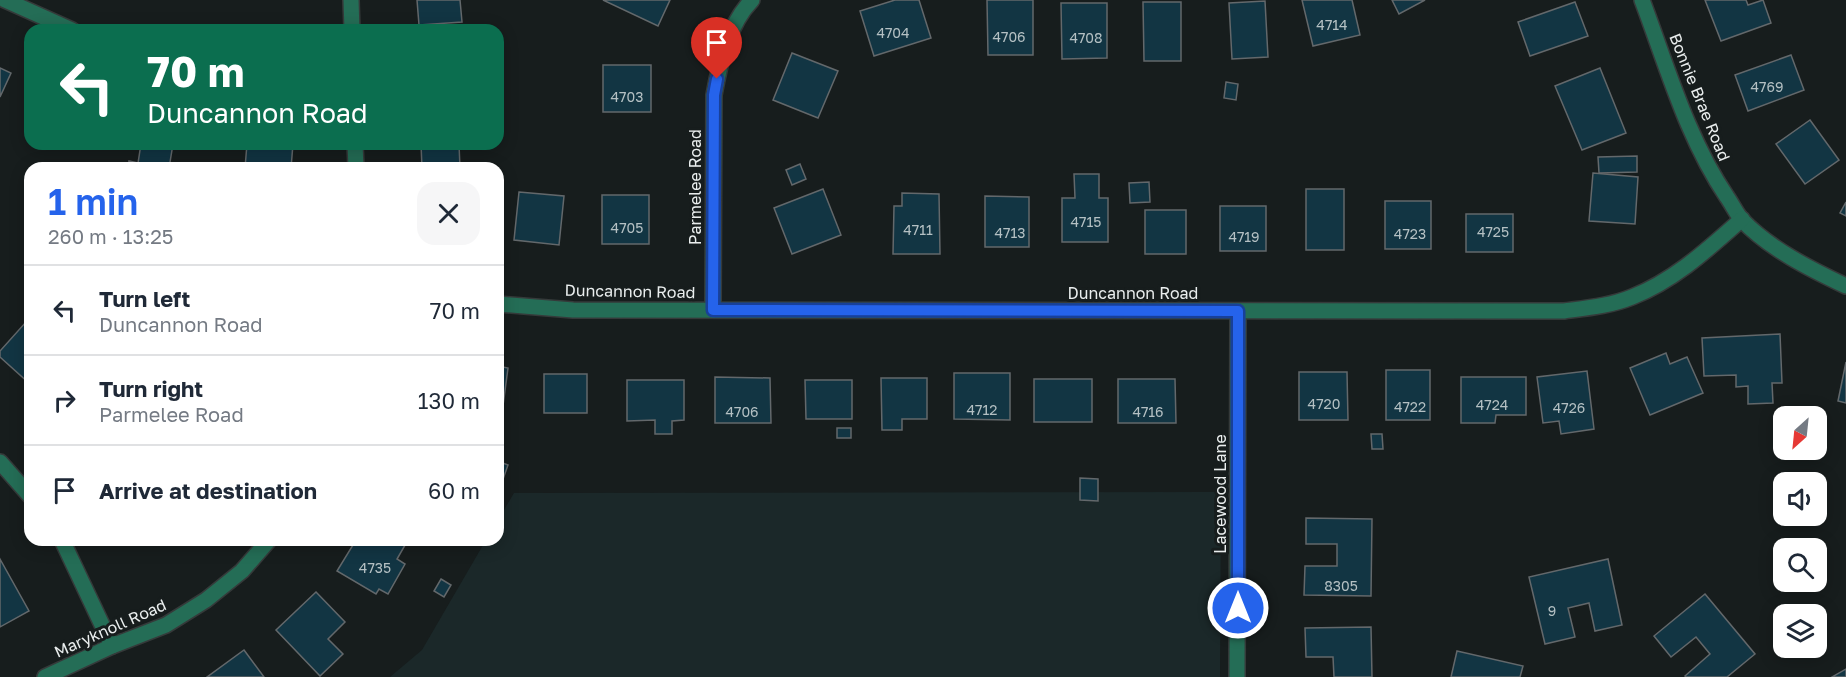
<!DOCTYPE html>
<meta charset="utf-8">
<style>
body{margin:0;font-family:"Golos Text",sans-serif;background:#f6f6f7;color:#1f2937;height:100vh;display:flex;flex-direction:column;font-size:22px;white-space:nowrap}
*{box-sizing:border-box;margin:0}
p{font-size:20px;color:#747a83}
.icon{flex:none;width:33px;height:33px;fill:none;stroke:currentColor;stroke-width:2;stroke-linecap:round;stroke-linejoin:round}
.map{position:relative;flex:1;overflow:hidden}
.drawer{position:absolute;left:24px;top:162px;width:480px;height:384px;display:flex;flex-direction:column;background:#fff;border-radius:18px;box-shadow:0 3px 15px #0003}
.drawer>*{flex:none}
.guide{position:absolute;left:24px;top:24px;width:480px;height:126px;border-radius:18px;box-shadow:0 3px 15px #0003;background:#0b6e4f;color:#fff;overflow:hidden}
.needle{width:39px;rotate:207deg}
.tools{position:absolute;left:1773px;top:406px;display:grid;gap:12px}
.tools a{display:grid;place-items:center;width:54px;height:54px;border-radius:12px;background:#fff;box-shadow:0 3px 15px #0003;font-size:30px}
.pin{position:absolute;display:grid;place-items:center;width:51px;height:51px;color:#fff;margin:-62px -26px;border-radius:50% 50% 50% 0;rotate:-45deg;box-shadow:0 0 6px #0007}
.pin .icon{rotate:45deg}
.me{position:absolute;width:66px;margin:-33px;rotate:0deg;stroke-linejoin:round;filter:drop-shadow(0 0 4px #0008)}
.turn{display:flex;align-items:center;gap:21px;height:126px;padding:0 24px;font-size:27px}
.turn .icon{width:78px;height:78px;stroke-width:2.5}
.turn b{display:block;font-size:42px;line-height:51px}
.round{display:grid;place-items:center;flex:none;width:63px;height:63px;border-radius:18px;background:#f6f6f7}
.summary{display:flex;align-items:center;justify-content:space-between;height:102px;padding:0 24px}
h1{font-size:36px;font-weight:600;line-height:45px;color:#2563eb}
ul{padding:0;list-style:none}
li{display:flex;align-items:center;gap:18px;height:90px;padding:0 24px;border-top:2px solid #e0e1e3}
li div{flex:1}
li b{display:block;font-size:22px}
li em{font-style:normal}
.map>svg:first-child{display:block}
.built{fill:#1b2829}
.building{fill:#123543;stroke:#63686b;stroke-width:1.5}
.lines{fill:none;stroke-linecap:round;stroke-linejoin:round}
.minor-casing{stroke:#353a3a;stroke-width:18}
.minor{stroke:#246d56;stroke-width:15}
.route-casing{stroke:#184099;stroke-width:15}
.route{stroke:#2563eb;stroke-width:10}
.labels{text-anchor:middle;stroke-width:6;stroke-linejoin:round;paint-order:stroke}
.number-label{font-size:14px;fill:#b4c0c3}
.street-label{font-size:16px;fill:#eaeeee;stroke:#171d1d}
</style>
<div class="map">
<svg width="1846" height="677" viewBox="0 0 1846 677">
<rect width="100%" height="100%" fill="#171d1d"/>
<polygon class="built" points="1221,492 1220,677 390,677 422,650 486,540 498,540 498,520 514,493"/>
<g class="building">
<polygon points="417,0 460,0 462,22 419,25"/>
<polygon points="603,0 670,0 658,26"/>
<polygon points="895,0 919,0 931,38 874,56 860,11"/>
<polygon points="987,0 1033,0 1033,55 988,55"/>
<polygon points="1302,0 1352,0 1360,35 1313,46"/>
<polygon points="1392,0 1425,0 1399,14"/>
<polygon points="1705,0 1746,0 1748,5 1763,0 1771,23 1721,41"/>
<polygon points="1265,1 1268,57 1232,59 1229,3"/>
<polygon points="1143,2 1181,2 1181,61 1144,61"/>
<polygon points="1575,2 1588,36 1530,56 1518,22"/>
<polygon points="1061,3 1107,3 1107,58 1062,59"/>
<polygon points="792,53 838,71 818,118 773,100"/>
<polygon points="1791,55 1804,90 1748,111 1735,75"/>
<rect x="603" y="65" width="48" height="47"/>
<polygon points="0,68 11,73 0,97"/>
<polygon points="1600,68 1626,133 1582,150 1555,86"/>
<polygon points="1226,82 1238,84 1236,100 1224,98"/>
<polygon points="1810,120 1839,160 1805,184 1776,144"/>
<polygon points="141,144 173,144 169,168 128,168 129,161 138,163"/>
<polygon points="247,144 293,144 291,168 245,168"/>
<polygon points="421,144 459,144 460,168 422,168"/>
<polygon points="1637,156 1637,172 1599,173 1598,157"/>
<polygon points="800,164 806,179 792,185 786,170"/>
<polygon points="1593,173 1638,177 1635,224 1589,221"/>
<polygon points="1074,174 1099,174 1099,198 1108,198 1108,242 1062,242 1062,198 1075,198"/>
<polygon points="1149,182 1150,202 1130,203 1129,183"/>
<polygon points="823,189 841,235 792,254 774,208"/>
<rect x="1306" y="189" width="38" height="61"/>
<polygon points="519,192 564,196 559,245 514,240"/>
<polygon points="902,193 939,194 940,254 893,254 894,206 902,206"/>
<rect x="602" y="195" width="47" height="49"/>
<polygon points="985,196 1029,197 1029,247 985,247"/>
<rect x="1385" y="201" width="46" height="48"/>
<polygon points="1846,202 1846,216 1840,213"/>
<rect x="1220" y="206" width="46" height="45"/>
<rect x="1145" y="210" width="41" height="44"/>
<rect x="1466" y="214" width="47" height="38"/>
<polygon points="26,322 30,326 30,384 0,357 0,351"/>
<polygon points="1780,334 1782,383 1772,383 1773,403 1748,404 1748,386 1736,387 1736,375 1704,376 1702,338"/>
<polygon points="1666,353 1670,364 1687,357 1703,393 1650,415 1630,368"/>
<polygon points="1846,362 1846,403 1838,401"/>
<polygon points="498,366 508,368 502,413 498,412"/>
<rect x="1386" y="370" width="44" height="50"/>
<polygon points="1587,371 1594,429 1561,434 1559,421 1543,423 1537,377"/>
<polygon points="1299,372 1347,372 1348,420 1299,420"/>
<polygon points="954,373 1010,373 1010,420 954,419"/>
<rect x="544" y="374" width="43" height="39"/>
<polygon points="715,377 770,378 771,423 715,423"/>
<polygon points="1461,377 1526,377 1526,415 1496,415 1495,423 1461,423"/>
<polygon points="881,378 927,378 927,419 902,419 902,430 882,430"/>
<rect x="1034" y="379" width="58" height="43"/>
<polygon points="1118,379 1175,379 1176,423 1118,423"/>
<polygon points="627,380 684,380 684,420 672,421 672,434 655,434 655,420 627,421"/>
<polygon points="805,380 852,380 852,419 806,419"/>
<rect x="837" y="428" width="14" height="10"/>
<polygon points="1371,434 1382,434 1383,449 1372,449"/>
<polygon points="500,462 508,465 502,482 498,480"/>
<polygon points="1080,478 1098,479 1098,501 1080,500"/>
<polygon points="1306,518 1372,519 1371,596 1304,595 1305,566 1337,566 1337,544 1306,544"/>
<polygon points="356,540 408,540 397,559 405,564 388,594 379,589 376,594 337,571"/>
<polygon points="0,559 29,611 0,627"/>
<polygon points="1608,559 1622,625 1595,631 1589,603 1568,608 1575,637 1545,644 1529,577"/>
<polygon points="441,579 451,585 444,597 434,591"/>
<polygon points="316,592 345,622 328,639 343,654 320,676 276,630"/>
<polygon points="1705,594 1755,654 1727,677 1686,677 1685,676 1710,654 1696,637 1671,657 1654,636"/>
<polygon points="1371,627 1372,677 1334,677 1333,657 1306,657 1305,628"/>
<polygon points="244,650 264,677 207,677"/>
<polygon points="1457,651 1523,666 1520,677 1451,677"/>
<polygon points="1846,669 1846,677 1832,677"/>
</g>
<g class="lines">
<g class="minor-casing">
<g id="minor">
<polyline points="5,0 72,30"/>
<polyline points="351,0 352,30"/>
<path d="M1642 0C1667 66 1687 138 1727 197 1732 204 1736 213 1742 220 1770 249 1810 269 1846 286"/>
<polyline points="355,144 356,168"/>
<path d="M498 304 573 310 1564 311C1587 308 1610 306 1632 297 1675 280 1708 249 1742 219"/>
<path d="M713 310 714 95C720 62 728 25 752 0"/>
<polyline points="0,462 30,496"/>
<polyline points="62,540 112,646"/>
<polyline points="45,677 112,646 166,625 206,600 242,571 269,540"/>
<polyline points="1237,677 1238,311"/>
</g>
</g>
<use href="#minor" class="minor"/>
</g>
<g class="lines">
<g class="route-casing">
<polyline id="route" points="717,79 714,95 713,310 1238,311 1238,608"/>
</g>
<use href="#route" class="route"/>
</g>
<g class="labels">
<g class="number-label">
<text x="1332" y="30">4714</text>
<text x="893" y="38">4704</text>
<text x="1009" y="42">4706</text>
<text x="1086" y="43">4708</text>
<text x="1767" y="92">4769</text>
<text x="627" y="102">4703</text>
<text x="1086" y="227">4715</text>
<text x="627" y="233">4705</text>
<text x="918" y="235">4711</text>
<text x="1493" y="237">4725</text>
<text x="1010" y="238">4713</text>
<text x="1410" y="239">4723</text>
<text x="1244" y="242">4719</text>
<text x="1324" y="409">4720</text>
<text x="1492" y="410">4724</text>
<text x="1410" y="412">4722</text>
<text x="1569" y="413">4726</text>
<text x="982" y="415">4712</text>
<text x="742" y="417">4706</text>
<text x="1148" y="417">4716</text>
<text x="375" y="573">4735</text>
<text x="1341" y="591">8305</text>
<text x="1552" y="616">9</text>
</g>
<g class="street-label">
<text transform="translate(1700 97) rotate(68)" y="6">Bonnie Brae Road</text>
<text transform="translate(695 187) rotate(-90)" y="6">Parmelee Road</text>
<text transform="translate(630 291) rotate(1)" y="6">Duncannon Road</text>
<text x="1133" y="299">Duncannon Road</text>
<text transform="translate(1220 494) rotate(-90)" y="6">Lacewood Lane</text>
<text transform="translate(110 628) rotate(-24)" y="6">Maryknoll Road</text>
</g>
</g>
</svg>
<div class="tools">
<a><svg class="needle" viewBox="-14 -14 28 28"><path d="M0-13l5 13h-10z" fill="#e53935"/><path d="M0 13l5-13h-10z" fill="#747a83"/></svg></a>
<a><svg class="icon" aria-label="sound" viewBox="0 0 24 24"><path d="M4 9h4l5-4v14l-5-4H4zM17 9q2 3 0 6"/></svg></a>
<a><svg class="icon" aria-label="search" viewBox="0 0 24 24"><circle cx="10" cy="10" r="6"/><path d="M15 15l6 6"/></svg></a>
<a><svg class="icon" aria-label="layers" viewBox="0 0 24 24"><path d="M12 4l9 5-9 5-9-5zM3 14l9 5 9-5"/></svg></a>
</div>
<div class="pin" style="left:717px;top:79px;background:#d93025"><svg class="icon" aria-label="arrive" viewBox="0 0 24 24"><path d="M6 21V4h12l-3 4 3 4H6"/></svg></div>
<svg class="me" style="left:1238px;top:608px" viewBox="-20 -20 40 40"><circle r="17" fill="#2563eb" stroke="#fff" stroke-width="3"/><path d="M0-11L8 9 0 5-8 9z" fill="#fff"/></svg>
<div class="guide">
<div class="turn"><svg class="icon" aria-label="left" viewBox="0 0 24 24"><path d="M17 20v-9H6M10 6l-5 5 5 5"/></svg><div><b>70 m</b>Duncannon Road</div></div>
</div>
<section class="drawer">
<div class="summary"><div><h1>1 min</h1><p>260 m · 13:25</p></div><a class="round"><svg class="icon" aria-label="close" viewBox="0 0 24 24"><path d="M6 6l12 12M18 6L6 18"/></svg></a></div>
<ul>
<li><svg class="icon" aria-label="left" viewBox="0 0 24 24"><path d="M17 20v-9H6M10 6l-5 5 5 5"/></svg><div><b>Turn left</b><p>Duncannon Road</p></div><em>70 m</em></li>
<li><svg class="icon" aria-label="right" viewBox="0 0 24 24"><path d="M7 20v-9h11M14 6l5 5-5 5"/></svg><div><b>Turn right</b><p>Parmelee Road</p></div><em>130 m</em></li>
<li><svg class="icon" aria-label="arrive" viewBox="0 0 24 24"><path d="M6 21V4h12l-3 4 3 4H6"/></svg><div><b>Arrive at destination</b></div><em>60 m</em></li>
</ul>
</section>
</div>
